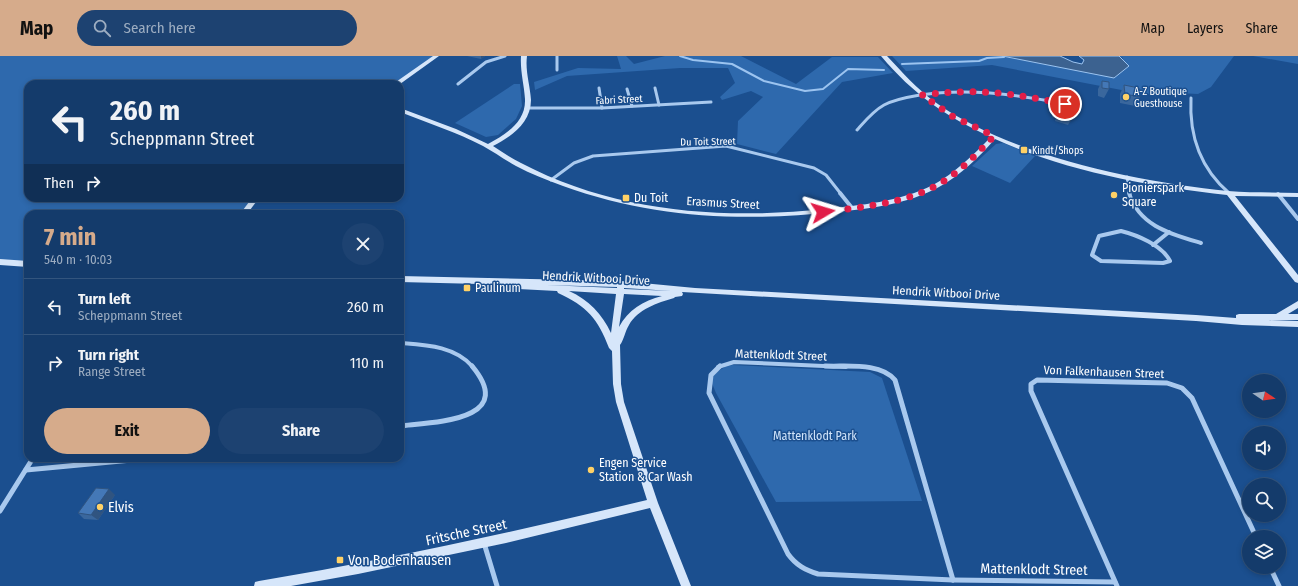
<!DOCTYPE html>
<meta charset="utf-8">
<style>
body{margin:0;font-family:"Fira Sans Condensed",sans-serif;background:#1d4271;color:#f1f3f6;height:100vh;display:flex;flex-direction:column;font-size:15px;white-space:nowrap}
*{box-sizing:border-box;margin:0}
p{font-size:13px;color:#9dadc1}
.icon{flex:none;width:22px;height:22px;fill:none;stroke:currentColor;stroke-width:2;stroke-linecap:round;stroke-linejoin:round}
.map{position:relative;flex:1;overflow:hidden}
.drawer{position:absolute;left:24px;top:154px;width:380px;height:252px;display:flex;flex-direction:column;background:#143b6b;border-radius:12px;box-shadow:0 2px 6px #0003,0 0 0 1px #33557e}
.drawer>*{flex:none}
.banner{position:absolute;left:24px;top:24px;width:380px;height:122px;border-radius:12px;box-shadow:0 2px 6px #0003,0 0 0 1px #33557e;background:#143b6b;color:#f1f3f6;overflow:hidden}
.needle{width:26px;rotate:103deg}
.buttons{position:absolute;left:1242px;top:318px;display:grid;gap:8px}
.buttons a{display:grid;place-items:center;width:44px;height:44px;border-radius:50%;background:#143b6b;box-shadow:0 2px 6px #0003,0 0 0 1px #33557e;font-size:20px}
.pin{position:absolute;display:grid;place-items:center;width:34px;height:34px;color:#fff;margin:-17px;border:2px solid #fff;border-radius:50%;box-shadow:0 1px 4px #0007}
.me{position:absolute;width:44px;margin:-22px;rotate:83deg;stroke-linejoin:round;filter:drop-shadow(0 0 3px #0008)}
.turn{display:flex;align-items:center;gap:14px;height:84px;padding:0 20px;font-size:18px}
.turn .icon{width:52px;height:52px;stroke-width:2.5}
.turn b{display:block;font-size:28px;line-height:34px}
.then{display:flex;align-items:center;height:38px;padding:0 20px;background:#0003;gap:8px;font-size:15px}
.round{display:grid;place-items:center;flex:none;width:42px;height:42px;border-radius:21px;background:#1d4271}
.headline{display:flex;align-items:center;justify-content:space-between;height:68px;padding:0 20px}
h1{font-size:24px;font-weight:700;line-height:30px;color:#d6ab8b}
.cta{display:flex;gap:8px;margin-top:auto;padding:8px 20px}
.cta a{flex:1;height:46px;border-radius:24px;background:#d6ab8b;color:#111;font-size:16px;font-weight:700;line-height:46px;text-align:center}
.cta a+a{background:#1d4271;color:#f1f3f6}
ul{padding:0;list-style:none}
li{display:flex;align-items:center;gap:12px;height:56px;padding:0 20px;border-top:1px solid #33557e}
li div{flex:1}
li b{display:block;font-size:15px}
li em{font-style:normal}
header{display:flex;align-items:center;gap:24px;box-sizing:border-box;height:56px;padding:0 20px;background:#d6ab8b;color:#111}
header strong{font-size:19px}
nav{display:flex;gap:22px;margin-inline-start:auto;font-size:14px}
.search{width:280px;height:36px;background:#1d4271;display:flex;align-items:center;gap:10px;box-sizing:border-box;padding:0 14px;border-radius:22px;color:#9dadc1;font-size:15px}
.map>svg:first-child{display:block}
.green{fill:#2e69ad}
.water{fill:#3c6290;stroke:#9cc4f0}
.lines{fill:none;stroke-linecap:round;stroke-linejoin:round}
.stream{stroke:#9cc4f0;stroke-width:2}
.street-far2{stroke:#a9c9ee;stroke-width:3}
.street-far1{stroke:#a9c9ee;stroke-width:4}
.street{stroke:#a9c9ee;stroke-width:5}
.secondary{fill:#d6e6fa;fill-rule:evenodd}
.wall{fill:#3a679d}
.shaded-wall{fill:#305480}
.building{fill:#4478b7;stroke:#305480}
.route{stroke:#e11d48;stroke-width:7;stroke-dasharray:0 12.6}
.poi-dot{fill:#ffd166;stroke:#1b4f8f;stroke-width:1.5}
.labels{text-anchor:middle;stroke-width:3;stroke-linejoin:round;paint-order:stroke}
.far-poi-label{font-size:10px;fill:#fff;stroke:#1b4f8f;text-anchor:start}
.far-street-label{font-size:10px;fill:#fff;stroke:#1b4f8f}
.poi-label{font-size:12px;fill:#fff;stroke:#1b4f8f;text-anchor:start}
.street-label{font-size:12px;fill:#fff;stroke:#1b4f8f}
.park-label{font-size:12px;fill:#cfe3fa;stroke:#1b4f8f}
.near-poi-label{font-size:14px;fill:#fff;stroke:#1b4f8f;text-anchor:start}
.near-street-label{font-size:14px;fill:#fff;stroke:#1b4f8f}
</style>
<header>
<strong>Map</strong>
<div class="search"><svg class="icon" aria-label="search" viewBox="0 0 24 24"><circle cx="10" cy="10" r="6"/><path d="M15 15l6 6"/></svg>Search here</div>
<nav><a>Map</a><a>Layers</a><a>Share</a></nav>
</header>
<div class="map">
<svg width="1298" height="530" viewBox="0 0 1298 530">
<rect width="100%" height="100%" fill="#1b4f8f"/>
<g class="green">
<polygon points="0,0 436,0 396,28 28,28 28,142 256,142 243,158 28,158 28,208 0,206"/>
<polygon points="617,0 626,0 634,8 665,0 741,0 796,28 832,1 878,1 893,17 842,26 776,98 737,88 738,65 763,41 751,35 722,44 720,41 735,27 728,12 680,12 567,20 535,34 534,26 578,12 621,13"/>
<polygon points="892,0 1025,0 1005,1 1114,21 1123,2 1119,0 1234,0 1211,31 1198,38 1177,37 1168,40 1137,37 992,9 906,15"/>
<polygon points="1253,0 1298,0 1298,8"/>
<polygon points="514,28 520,28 522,50 516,63 498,79 486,81 455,67"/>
<polygon points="1003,87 1035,100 1010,127 972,110 996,88"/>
<polygon points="732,309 870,316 882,322 922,445 776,446 716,337 709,320 725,311"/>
</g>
<polygon class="water" points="1002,0 1060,0 1073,6 1082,8 1084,4 1079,0 1119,0 1129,10 1114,22"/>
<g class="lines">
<g class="stream">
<polyline points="680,0 693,4 732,8 764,25 805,35 823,33 848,13 884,14"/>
<polyline points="902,8 979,5 987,2 1004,1"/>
</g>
<g class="street-far2">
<polyline points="557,0 557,14"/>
<polyline points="458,28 486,6 505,0"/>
<polyline points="599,32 602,52"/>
<polyline points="655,32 659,49"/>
<polyline points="627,33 632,50"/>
<path d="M1191 42C1189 80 1200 112 1229 137"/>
<polyline points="528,52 602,52 711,46"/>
<path d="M857 74C865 65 873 55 884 49 895 43 908 41 920 39 967 32 1013 38 1060 47"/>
<polyline points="1127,121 1130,138"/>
<polyline points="551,124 574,107 593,100 726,90 814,112 826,119 841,138"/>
</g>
<g class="street-far1">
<polyline points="840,137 852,152"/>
<path d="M1129 137C1139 170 1171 178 1201 187"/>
<polyline points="1278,138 1298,163"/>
<path d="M1121 175C1137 179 1162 189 1170 205L1163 207 1101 205 1092 199 1099 180Z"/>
<polyline points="1153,189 1169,176"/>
<path d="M400 287C426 289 455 290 473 311"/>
<polyline points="718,311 734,306 846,311"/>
</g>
<g class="street">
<path d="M720 310 711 319 709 337 788 498C796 509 805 514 818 518L953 524"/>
<path d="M825 310C847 311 880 306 895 324L953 524"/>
<path d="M400 370C434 366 518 365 472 310"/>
<polyline points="26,414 153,402"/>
<polyline points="0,455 33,402"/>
<polyline points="484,487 497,530"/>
<polyline points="1270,511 1279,530"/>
<polyline points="953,524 1115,526"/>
<polyline points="1117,530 1031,335 1031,328 1037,324 1167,327 1182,332 1192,342 1256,481"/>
</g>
<g class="secondary">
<polygon points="433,0 439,0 400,28 393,28"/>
<path d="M521 0H527C525 15 530 29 531 44 531 67 511 81 493 90 502 96 511 102 521 107 614 156 722 164 824 153 861 149 899 146 933 129 955 117 973 99 991 81 946 61 913 38 881 0H887C902 16 917 33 935 46 1010 100 1137 126 1228 135 1251 137 1275 136 1298 137V141L1235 140 1298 219V227L1295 226 1227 139C1149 130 1068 116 995 83 979 101 961 119 939 131 908 148 870 153 834 156 741 166 652 162 563 130 547 124 531 118 516 110 505 104 494 96 483 90 456 76 428 67 400 56V52L456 73 488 88C506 78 526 66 525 43 524 28 520 15 521 0Z"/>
<polygon points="252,142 259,142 247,158 240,158"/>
<polygon points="0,203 28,205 28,211 0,209"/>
<path d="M400 220 621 225 695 232 1196 259 1236 262V259L1239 258H1276L1298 245V252L1288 258H1298V264H1268L1298 265V271L1242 269 1196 265 682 236 683 238 682 240 675 241 674 242C657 247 638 253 629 269 625 275 624 284 620 289L621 328 624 346 658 447 691 530H681L650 452 506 487 358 518 291 530H254L255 526 259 525C390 503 518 475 647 444L616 346 613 328 612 295 609 292C598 263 587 250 558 237L557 235 518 233 515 232V229L400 226ZM546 229 617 231V232ZM624 232 672 235 624 233ZM569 235 616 238 611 277C602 258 589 244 569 235ZM624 238 662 240C643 245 628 254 619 271Z"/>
</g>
</g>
<g class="wall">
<polygon points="467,0 485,0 481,3"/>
<polygon points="1102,25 1109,33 1104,42 1098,40 1098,33"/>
<polygon points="1124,29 1140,41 1135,50 1120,47 1120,38"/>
<polygon points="1059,41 1075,58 1068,69 1055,65 1056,62 1052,61 1055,49"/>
<polygon points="115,439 98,464 84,463 78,457"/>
</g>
<g class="shaded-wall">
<polygon points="481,0 485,0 481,3"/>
<polygon points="1079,49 1075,58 1068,69 1072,60"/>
<polygon points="109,433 115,439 98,464 91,459"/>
</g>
<g class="building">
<polygon points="1102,25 1109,26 1109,33 1102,32"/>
<polygon points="1124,29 1139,32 1140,41 1125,38"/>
<polygon points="1059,41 1079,49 1072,60 1059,57 1061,53 1056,52"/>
<polygon points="96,432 109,433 91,459 78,457"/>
</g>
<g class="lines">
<path class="route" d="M823 156C861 151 905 148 939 128 960 116 977 98 994 80L952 60 922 39C977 32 1011 37 1065 48"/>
</g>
<g class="poi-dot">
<circle cx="1126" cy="41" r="4"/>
<rect x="1020" y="90" width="8" height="8" rx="2"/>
<circle cx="1114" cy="139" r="4"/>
<rect x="622" y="138" width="8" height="8" rx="2"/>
<rect x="463" y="228" width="8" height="8" rx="2"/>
<circle cx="591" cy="414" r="4"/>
<circle cx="100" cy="451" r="4"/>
<rect x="336" y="500" width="8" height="8" rx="2"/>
</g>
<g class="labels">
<g class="far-poi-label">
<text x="1134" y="39">A-Z Boutique<tspan x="1134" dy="12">Guesthouse</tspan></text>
<text x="1032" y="98">Kindt/Shops</text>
</g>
<g class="far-street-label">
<text transform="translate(619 43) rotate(-3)" y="4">Fabri Street</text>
<text transform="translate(708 85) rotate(-1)" y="4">Du Toit Street</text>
</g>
<g class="poi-label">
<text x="1122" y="136">Pionierspark<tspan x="1122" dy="14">Square</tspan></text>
<text x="634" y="146">Du Toit</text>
<text x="475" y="236">Paulinum</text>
<text x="599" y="411">Engen Service<tspan x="599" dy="14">Station &amp; Car Wash</tspan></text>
</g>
<g class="street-label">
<text transform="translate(723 147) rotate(3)" y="4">Erasmus Street</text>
<text transform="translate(596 222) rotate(3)" y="4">Hendrik Witbooi Drive</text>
<text transform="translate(946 237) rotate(3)" y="4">Hendrik Witbooi Drive</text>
<text transform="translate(781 299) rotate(2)" y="4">Mattenklodt Street</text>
<text transform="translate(1104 316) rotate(2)" y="4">Von Falkenhausen Street</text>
</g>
<g class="park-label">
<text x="815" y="384">Mattenklodt Park</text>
</g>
<g class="near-poi-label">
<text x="108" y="456">Elvis</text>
<text x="348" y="509">Von Bodenhausen</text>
</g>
<g class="near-street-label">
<text transform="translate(466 476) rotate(-12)" y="5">Fritsche Street</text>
<text transform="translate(1034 513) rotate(1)" y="5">Mattenklodt Street</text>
</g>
</g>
</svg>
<div class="buttons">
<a><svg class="needle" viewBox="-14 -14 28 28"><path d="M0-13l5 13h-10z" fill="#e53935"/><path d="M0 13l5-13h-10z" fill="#9dadc1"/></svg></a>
<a><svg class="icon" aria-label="sound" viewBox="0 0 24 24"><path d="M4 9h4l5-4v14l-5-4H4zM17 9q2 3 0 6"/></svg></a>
<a><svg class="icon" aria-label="search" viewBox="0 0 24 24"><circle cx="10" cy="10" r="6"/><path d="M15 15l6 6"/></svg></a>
<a><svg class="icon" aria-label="layers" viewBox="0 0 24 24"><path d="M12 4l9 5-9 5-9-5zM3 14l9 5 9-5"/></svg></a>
</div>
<div class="pin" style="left:1065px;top:48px;background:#d93025"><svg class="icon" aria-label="arrive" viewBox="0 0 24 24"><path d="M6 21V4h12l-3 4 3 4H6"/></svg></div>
<svg class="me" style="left:823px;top:156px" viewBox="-20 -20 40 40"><path d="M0-17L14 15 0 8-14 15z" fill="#e11d48" stroke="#fff" stroke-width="4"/></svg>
<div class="banner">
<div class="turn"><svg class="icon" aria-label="left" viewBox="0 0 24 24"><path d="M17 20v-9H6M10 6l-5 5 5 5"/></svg><div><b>260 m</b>Scheppmann Street</div></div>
<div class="then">Then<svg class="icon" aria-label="right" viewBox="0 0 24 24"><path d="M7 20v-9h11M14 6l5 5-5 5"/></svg></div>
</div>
<section class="drawer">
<div class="headline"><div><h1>7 min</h1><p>540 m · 10:03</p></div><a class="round"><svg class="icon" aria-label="close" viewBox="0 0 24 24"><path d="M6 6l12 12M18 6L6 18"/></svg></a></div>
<ul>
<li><svg class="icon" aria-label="left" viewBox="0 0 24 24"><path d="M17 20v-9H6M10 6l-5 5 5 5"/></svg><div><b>Turn left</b><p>Scheppmann Street</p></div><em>260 m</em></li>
<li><svg class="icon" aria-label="right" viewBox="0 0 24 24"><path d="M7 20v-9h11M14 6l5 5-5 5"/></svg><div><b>Turn right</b><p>Range Street</p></div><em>110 m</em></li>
</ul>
<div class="cta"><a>Exit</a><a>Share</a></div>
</section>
</div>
